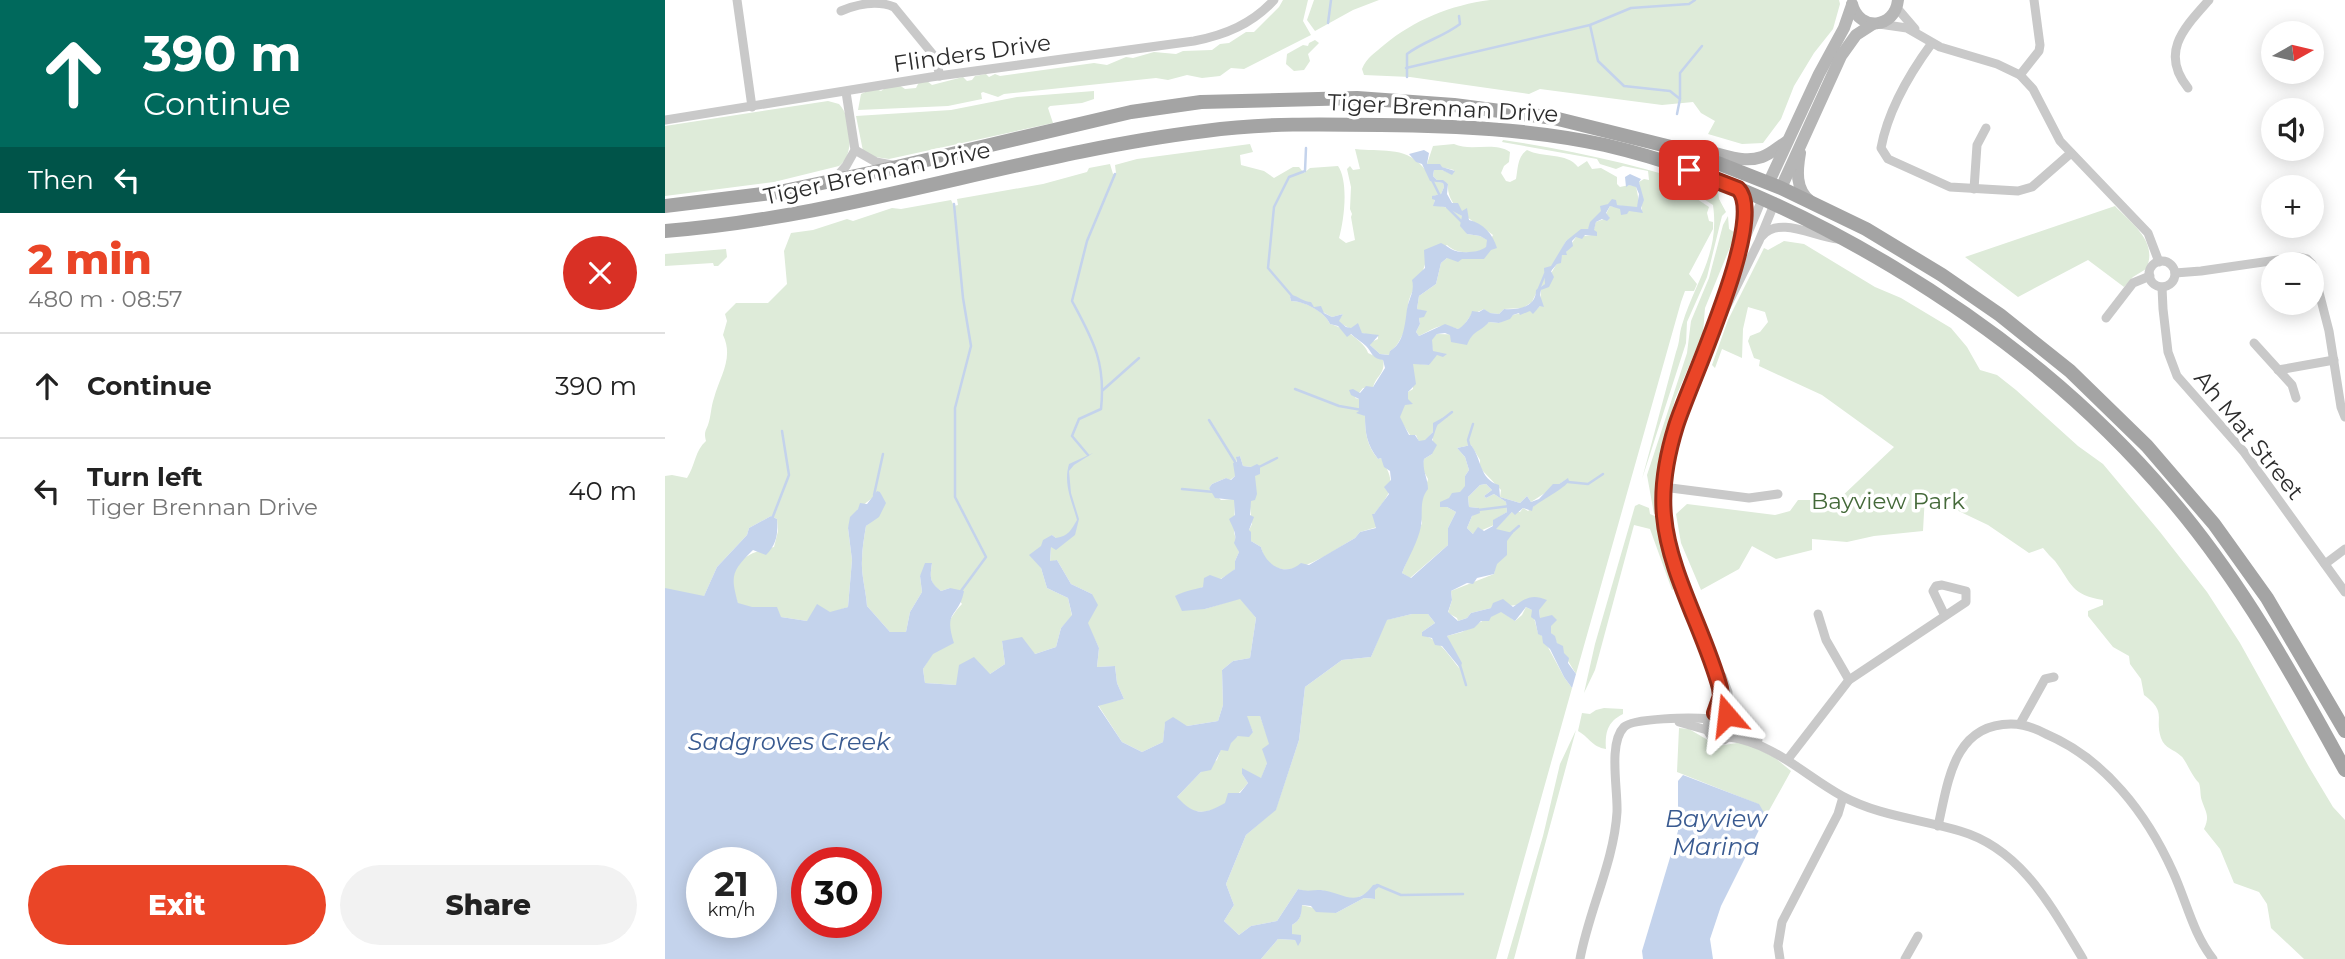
<!DOCTYPE html>
<meta charset="utf-8">
<style>
body{margin:0;font-family:Montserrat,sans-serif;background:#f2f2f2;color:#222;height:100vh;display:flex;flex-direction:column;font-size:26px;white-space:nowrap}
*{box-sizing:border-box;margin:0}
p{font-size:23px;color:#767676}
.icon{flex:none;width:38px;height:38px;fill:none;stroke:currentColor;stroke-width:2;stroke-linecap:round;stroke-linejoin:round}
.map{position:relative;flex:1;overflow:hidden}
.sheet{display:flex;flex-direction:column;background:#fff;width:665px}
.sheet>*{flex:none}
.top-card{background:#00695c;color:#fff;overflow:hidden}
.needle{width:46px;rotate:82deg}
.controls{position:absolute;left:1596px;top:21px;display:grid;gap:14px}
.controls a{display:grid;place-items:center;width:63px;height:63px;border-radius:50%;background:#fff;box-shadow:0 4px 18px #0003;font-size:35px}
.speed{position:absolute;left:21px;top:847px;display:flex;gap:14px;font-size:35px;font-weight:700;text-align:center}
.speed>*{display:grid;place-content:center;width:91px;height:91px;border-radius:50%;background:#fff;box-shadow:0 4px 18px #0003;line-height:1}
.speed small{font-size:18px;font-weight:400}
.speed .limit{border:10px solid #d22;background:#fff;color:#111}
.pin{position:absolute;display:grid;place-items:center;width:60px;height:60px;color:#fff;margin:-30px;border-radius:14px;box-shadow:0 4px 10px #0006}
.me{position:absolute;width:77px;margin:-38px;rotate:343deg;stroke-linejoin:round;filter:drop-shadow(0 0 5px #0008)}
.turn{display:flex;align-items:center;gap:24px;height:147px;padding:0 28px;font-size:32px}
.turn .icon{width:91px;height:91px;stroke-width:2.5}
.turn b{display:block;font-size:49px;line-height:60px}
.then{display:flex;align-items:center;height:66px;padding:0 28px;background:#0003;gap:14px;font-size:26px}
.round{display:grid;place-items:center;flex:none;width:74px;height:74px;border-radius:37px;background:#f2f2f2}
.overview{display:flex;align-items:center;justify-content:space-between;height:119px;padding:0 28px}
h1{font-size:42px;font-weight:800;line-height:52px;color:#ea4527}
.button{display:flex;gap:14px;margin-top:auto;padding:14px 28px}
.button a{flex:1;height:80px;border-radius:42px;background:#ea4527;color:#fff;font-size:28px;font-weight:800;line-height:80px;text-align:center}
.button a+a{background:#f2f2f2;color:#222}
ul{padding:0;list-style:none}
li{display:flex;align-items:center;gap:21px;height:105px;padding:0 28px;border-top:2px solid #e0e0e0}
li div{flex:1}
li b{display:block;font-size:26px}
li em{font-style:normal}
main{display:flex;flex:1;min-height:0}
.map>svg:first-child{display:block}
.green{fill:#deebd9}
.water{fill:#c4d3ec;fill-rule:evenodd}
.lines{fill:none;stroke-linecap:round;stroke-linejoin:round}
.stream{stroke:#c4d3ec;stroke-width:2.5}
.minor{stroke:#c9c9c9;stroke-width:9}
.secondary{stroke:#b6b6b6;stroke-width:12}
.primary{stroke:#a4a4a4;stroke-width:14}
.route-casing{stroke:#982d19;stroke-width:18}
.route{stroke:#ea4527;stroke-width:12}
.labels{text-anchor:middle;stroke-width:7;stroke-linejoin:round;paint-order:stroke}
.street-label{font-size:23px;fill:#2c2c2c;stroke:#fff}
.park-label{font-size:23px;fill:#446939;stroke:#fff}
.water-label{font-size:24px;font-style:italic;fill:#395a90;stroke:#fff}
</style>
<main>
<section class="sheet">
<div class="top-card">
<div class="turn"><svg class="icon" aria-label="ahead" viewBox="0 0 24 24"><path d="M12 20V5M6 11l6-6 6 6"/></svg><div><b>390 m</b>Continue</div></div>
<div class="then">Then<svg class="icon" aria-label="left" viewBox="0 0 24 24"><path d="M17 20v-9H6M10 6l-5 5 5 5"/></svg></div>
</div>
<div class="overview"><div><h1>2 min</h1><p>480 m · 08:57</p></div><a class="round" style="background:#d93025;color:#fff"><svg class="icon" aria-label="close" viewBox="0 0 24 24"><path d="M6 6l12 12M18 6L6 18"/></svg></a></div>
<ul>
<li><svg class="icon" aria-label="ahead" viewBox="0 0 24 24"><path d="M12 20V5M6 11l6-6 6 6"/></svg><div><b>Continue</b></div><em>390 m</em></li>
<li><svg class="icon" aria-label="left" viewBox="0 0 24 24"><path d="M17 20v-9H6M10 6l-5 5 5 5"/></svg><div><b>Turn left</b><p>Tiger Brennan Drive</p></div><em>40 m</em></li>
</ul>
<div class="button"><a>Exit</a><a>Share</a></div>
</section>
<div class="map">
<svg width="1680" height="959" viewBox="0 0 1680 959">
<rect width="100%" height="100%" fill="#fff"/>
<g class="green">
<path d="M618 0H643L638 21 646 35 579 69 566 68 555 76 537 78 522 75 503 80 491 78 339 94 333 97 318 92 316 93 317 99 283 106 193 110 196 94 209 88 216 91C225 84 232 82 240 89L251 88 254 82 262 81 267 85 298 77 302 81 307 80 310 76 321 74 324 77 330 74 335 76 429 63 442 65 461 57 468 58 489 52 511 54 518 51 547 50 555 44 564 43 581 32H589L614 7Z"/>
<polygon points="649,0 714,0 688,10 650,31 642,20"/>
<path d="M825 0H1174L1175 4 1168 29 1149 53 1129 86 1116 119 1098 143 1077 144 1043 134 1050 121 1036 113 1028 102 997 105 875 89 864 94 745 77 699 75 697 69C702 57 710 53 719 45 749 20 786 5 825 0Z"/>
<polygon points="650,40 654,43 643,54 645,61 639,70 629,71 621,64 622,54 638,45 643,46 644,43"/>
<polygon points="429,91 429,99 417,103 385,106 383,108 388,123 224,159 210,157 198,151 191,116 286,110 352,97"/>
<path d="M163 101 174 104C187 117 190 156 174 166L109 182 0 196V126Z"/>
<path d="M838 140C912 151 982 167 1053 191L1054 199 1061 212 1057 216 1042 277 1022 322 1021 343 977 479 1011 352C1015 342 1014 334 1017 325 1030 281 1055 255 1048 205L1034 196 1032 199 1044 207 1042 213 1044 221 1048 222V229L1024 274 1032 284 1029 291H1020L1016 302 911 674 886 633 882 618H875L874 610 852 605 826 608 806 613 802 618 793 621 792 618 783 613 787 600 786 591 829 574 831 564 841 555 842 541 830 529 847 512H855L858 508 863 511 902 479 866 502 862 496 855 503 835 497 836 490 815 468V460L806 445 792 448 800 457 804 470 800 476 801 486 782 507 791 512 783 528V545L745 578 737 573 757 523 754 511 763 479 757 468 759 459 767 454 768 432 760 441 754 442 751 435H745L734 418 743 392 748 389V363L764 365 768 352 766 340 772 334 806 335 824 322 834 323 848 315 872 309 875 306 876 290 897 255 901 252 911 237 927 235 931 222 944 217 941 214 945 206 977 212 974 182 979 179 984 180 983 171 958 166 951 169 935 164 932 159 837 142Z"/>
<path d="M585 144 588 152 575 155 576 165 599 171 609 178 628 167H634L639 173 645 168 673 166C684 182 679 221 674 238L681 243 690 240 686 217 687 214 685 209 686 187 682 169 685 166 688 170 695 169 690 149C715 152 739 146 757 166 762 171 766 177 772 182L778 183 779 187 776 194 768 196 770 199 769 205C780 206 788 210 797 216L802 234 815 236 823 240 821 248C810 255 791 254 782 245L761 259C760 272 748 287 744 300 741 311 743 323 738 334 734 341 732 347 725 351V355L715 354 705 345 706 342 713 339V335C701 336 682 329 673 321L678 314 667 317C652 309 641 302 626 295L625 297 626 301C640 301 660 312 665 324 676 326 701 343 703 353L718 360C721 373 711 376 708 387L698 388 690 398 694 399V411L700 416C700 433 702 446 713 459L716 458C732 484 727 492 709 514L712 527 695 532 690 538C667 551 608 596 596 547L586 541 584 530 587 524 585 507 586 467 578 466 575 456 572 457 570 476 565 480 561 478 547 484 544 488 556 500 570 499 569 532 574 552 570 561V569C561 578 544 584 531 590 524 593 518 592 511 596L540 609 575 598 591 618 585 658 568 661 557 670 558 705 553 721 522 726 500 723 498 742 477 752 457 742 433 705 459 699 452 683 450 666 432 667 434 648 422 623 427 594 406 584 392 560 385 562 386 546 391 538 387 535 376 568 382 588 403 598 407 616 396 628 391 647 370 654 337 641 340 664 325 674 291 685 260 683 258 669C271 650 283 617 297 604L285 588 276 591C264 583 265 577 267 563L255 576 257 592 245 612 241 632H225L202 606C201 590 196 575 197 560 197 549 199 538 201 526 213 517 220 508 215 492L193 509 183 528 187 560 183 607 142 621 116 617 73 604C71 597 67 588 67 581 68 558 91 550 109 547L113 531 112 519 106 516 84 528 82 535 52 567 36 603 0 608V476L7 475 22 478C30 466 30 450 41 441 39 433 40 432 43 425 46 417 46 406 49 398 55 376 69 358 58 335L62 321 60 314 71 303H103L122 284 119 251 126 233 148 230 182 219 188 221 227 208 236 209 286 200 289 206 293 205 292 199 378 184 422 172 424 168 445 164 448 174 451 173 450 165 472 159Z"/>
<path d="M789 144C806 152 829 141 845 152L844 162 839 166 836 173 841 181 845 182 851 179C853 169 852 157 862 150 877 158 902 152 913 167L922 161 927 169 936 168 952 177V184L955 187 964 185 971 186 974 202 972 208 943 204 923 229 901 241 880 284 873 289 867 302 858 308 839 309 834 314 824 313 819 309 806 315 797 328 793 329C775 322 770 328 754 336L751 332 755 324 754 318 761 312 752 309 754 296 771 284 776 263 782 258H816L828 235C810 221 781 209 783 184L772 180 768 176 769 170H777L787 174 789 170 762 164 768 146Z"/>
<path d="M1450 206C1466 223 1494 242 1481 269L1468 277 1459 287 1423 260 1353 297 1300 257Z"/>
<polygon points="1063,216 1064,229 1069,232 1068,240 1040,308 1038,333 1010,399 992,475 992,514 989,514 982,475 1022,353 1026,321 1044,278 1058,225"/>
<path d="M1119 241 1139 244 1210 287 1236 298 1286 328 1302 347 1315 370 1332 375 1351 390 1413 446 1438 464 1495 532 1542 592 1575 643 1644 767 1668 807 1680 820V959H1639L1606 928 1602 904 1594 892 1569 883 1555 849 1539 829C1545 816 1541 813 1537 801 1535 796 1536 789 1534 783 1526 775 1521 760 1516 756 1509 749 1500 749 1496 738 1489 717 1503 713 1479 695L1476 679 1465 664 1464 656 1448 647 1423 616V611L1438 605V600C1406 595 1407 584 1390 561 1386 557 1382 553 1378 548L1364 553 1323 525 1260 495 1258 531 1209 536 1182 542 1147 539V550L1111 559 1087 546 1074 569 1036 590 1016 543 1011 514 1022 504 1110 515 1125 511 1133 500H1173L1229 447 1157 395 1094 366 1095 360 1089 358 1083 341 1085 336 1095 332 1103 322 1100 312 1083 307 1078 329 1077 358 1057 349 1050 368 1047 365 1063 320 1099 248 1103 250Z"/>
<polygon points="61,249 62,257 53,266 49,266 48,263 0,266 0,254"/>
<polygon points="821,484 827,490 819,496 821,498 829,494 841,502 842,512 829,520 829,525 808,534 802,528 807,516 814,508 804,507 803,497 815,485"/>
<polygon points="974,504 984,508 985,514 992,517 1001,562 1012,587 1007,590 985,529 969,525 930,670 919,693 930,644 970,506"/>
<path d="M861 607 867 610 873 633 877 636 899 677 907 688 831 959H596L613 939 630 940 633 945 627 934V925C636 920 636 915 636 905L671 913 699 898 709 899 710 890 691 898H681L656 890 642 892 633 889 612 921 586 926 574 935 559 921 569 905 561 884 581 835 611 809 634 740 640 687 677 660 706 657 721 620 747 614H763L770 623 757 632V635C774 639 783 654 794 668L782 636 797 632 836 611 850 621 857 615Z"/>
<path d="M939 708 958 709V714C942 722 940 733 941 749 927 747 924 737 913 731L917 713 925 714 931 710Z"/>
<path d="M581 716H595L605 744 602 763 596 779 577 774 583 783C572 797 549 816 530 811 523 810 517 802 511 798L536 772 552 760 556 749 573 736 588 732Z"/>
<polygon points="1014,728 1024,729 1053,746 1078,742 1109,757 1126,771 1101,816 1093,804 1012,772"/>
<polygon points="911,730 849,959 842,959 878,836 895,764"/>
</g>
<g class="water">
<path d="M759 150 764 153 762 164H775L777 167 790 171 787 175 777 170H769L768 176 772 180H778L783 184 782 194 787 203H793L797 211 802 208 804 220C818 223 828 234 832 248L826 250 819 259H797L793 262 782 258 776 263 771 284 754 296 752 309 762 311 759 317 754 318 755 324 751 332 754 336 780 324 793 329C798 327 806 317 807 311L814 312 819 309 825 313 834 314 839 309C854 310 871 307 871 290L880 284 879 268 886 266 901 241 916 229H923L925 222 936 211 935 206 943 204 947 199 951 200 952 205 972 207 974 194 971 187 964 185 961 187 960 177 965 174 976 179 974 182 979 200 976 208 978 213 964 211 962 214 956 215 955 209 945 206 941 213 945 218 942 221 937 219 931 222 929 230 932 232V236L920 235 917 239 911 237 907 241 908 246 901 252 902 255H897L896 263 892 264 886 271 889 277 884 287 876 290 875 295 879 307 875 306 868 314 865 311 855 315 854 313 848 315 845 319 834 323 824 322C814 333 808 330 802 345L786 342 785 335 780 333 772 334 767 340 768 351 782 354 778 357 772 355 764 365 748 364 751 384 743 392V399L748 404 740 405 735 417 744 435H750L754 441 760 440 768 432V423L781 416 783 417C770 421 772 430 767 440L772 445 767 454 759 459C757 471 763 478 763 489 754 500 758 513 756 526 753 542 743 558 737 573L746 578 783 545V528L791 512 782 507H775V502L784 498 787 493 795 492 800 486V476L804 470 800 457 792 448 806 445C817 459 814 479 834 485L835 497 855 503 862 496 866 502 874 499 888 484H894L903 478 904 481C900 488 877 500 868 507L867 511 858 508 850 515 847 512 831 529 848 533 842 541V555L832 564 829 574 812 578 808 584 802 583 786 591 787 600 783 612 793 621 802 618 806 613 826 608 828 603 838 599 848 607C860 599 866 593 882 600L874 610 875 618 887 615 892 620 886 626V633L890 636 892 643 898 646 899 653 904 658 903 663 911 674 907 688 899 677 885 649 878 643 877 636 873 634 870 620 866 617 867 610 861 607 850 621 836 612 826 617 824 621H816L809 628 782 636 797 663 795 668 777 646 770 645 767 638 757 636V632L770 623 763 614H747L722 620 706 657 677 660 640 687 634 740 611 810 581 835 561 884 569 905 559 921 574 935 586 926 612 921 633 889C642 892 647 890 656 890 677 892 691 909 708 885L714 884 715 886 710 890V899L699 898 671 913 651 912 646 906 637 905C636 915 636 920 627 925V934L636 935V941L633 946 630 940 613 939 596 959H0V588L39 596 52 567 82 535 84 528 106 516 112 519C113 534 112 544 101 555L88 550C67 571 65 575 73 603L87 607H112L116 617 142 621 152 604 165 612 183 607 187 560 183 528 185 517 193 509 195 503 202 504 212 491 215 492 221 503 214 517 201 526C199 538 197 549 197 560 196 575 201 590 202 606L225 632H241L245 612 257 592 255 576 260 563H267C265 577 264 582 276 591L285 588 299 591C294 618 278 609 289 643L268 654 258 669 260 683 291 685 294 665 309 657 325 674 340 664 337 641 357 637 370 654 391 647 396 628 407 615 403 598 382 588 376 568 364 555 376 546 378 540 387 535 391 538C404 536 406 530 412 520 407 501 398 484 404 464L428 453 409 465 404 471 406 493 414 519 410 535 391 550 386 547 385 561 392 560 406 584 427 594 433 605 423 623 434 648 432 667 450 666 452 683 459 699 433 706 457 742 477 752 498 742 500 722 508 717 522 726 553 721 558 705 557 670 568 661 585 658 591 618 575 599 540 609 517 611 510 596C519 591 528 590 538 587L539 578 545 575 556 579 570 569V561L574 552 569 543C573 535 567 526 564 519L570 515 569 500 550 498 544 488 547 484 561 478 566 480 570 476 568 463 572 462 571 457 575 456 578 466 586 467 592 464 595 466V474L590 476 592 494 590 500 586 501 585 515 589 517 584 530 586 532V541L596 547C601 566 621 577 636 563L644 565 690 538 695 532 711 528 707 514H709L724 494 719 487 726 480 725 471 719 467 716 458 713 459C702 445 700 433 700 416L691 413 694 411V399L686 395 684 390 688 389 695 393 701 386 708 387 720 368 718 360C707 359 707 352 701 346 697 342 690 338 686 334L682 337 673 326 665 324C660 312 639 301 626 301L625 297 626 295C634 296 638 302 646 302L649 307 656 306 659 313 667 317 678 314 674 321 681 327 686 328 693 323 697 333 714 335 705 345 715 354 724 355 725 351C739 343 740 324 742 309 744 298 750 291 747 280L760 268 759 250 776 243C780 245 783 247 786 249 795 254 813 253 821 247L822 240 815 236 802 234 795 226 797 216 780 207 768 206 770 200 767 199V196L776 194 779 187 778 183 765 181 757 164 751 162 744 154ZM821 484 827 490 819 496 821 498 829 494 841 502 842 512 828 520V526L819 531 813 527 808 534 802 528 807 516 815 513 814 508 804 507 803 497 815 485ZM582 716H595L604 744 597 749 602 763 596 778 577 768V774L583 783 575 793H563L560 803C538 815 530 816 512 797L536 772 546 770 556 750 563 751 566 743 573 736 584 737 588 732ZM37 863H96V922H37ZM142 863H201V922H142Z"/>
<polygon points="1018,775 1094,804 1101,816 1056,906 1045,939 1048,959 978,959 977,951 1013,831 1013,781"/>
</g>
<g class="lines">
<g class="stream">
<polyline points="663,23 666,0"/>
<polyline points="925,25 933,61 959,86 1005,91 1015,99"/>
<polyline points="741,68 925,25 966,8 1024,4 1030,0"/>
<path d="M742 77V54C759 41 778 37 795 24L794 16"/>
<polyline points="1012,114 1015,99 1015,73 1037,46"/>
<polyline points="767,180 775,196"/>
<polyline points="289,204 298,298 306,346 290,408 290,497 321,557 296,591"/>
<polyline points="782,207 797,222"/>
<polyline points="873,291 880,274"/>
<polyline points="627,296 603,268 609,207 624,177 640,171 641,148"/>
<polyline points="630,389 674,406 697,410"/>
<polyline points="438,390 474,358"/>
<polyline points="544,420 572,465"/>
<polyline points="773,423 787,412"/>
<polyline points="805,448 803,440 808,424"/>
<path d="M423 455 407 436 414 419 436 409C441 362 428 340 407 301L422 241 450 174"/>
<polyline points="594,467 612,458"/>
<polyline points="903,482 923,484 938,474"/>
<polyline points="517,489 549,492"/>
<polyline points="209,495 218,454"/>
<polyline points="813,510 845,506"/>
<polyline points="107,519 124,475 117,431"/>
<polyline points="846,533 854,526"/>
<polyline points="795,665 801,685"/>
<polyline points="712,885 736,895 798,894"/>
</g>
<g class="minor">
<polyline points="72,0 87,107"/>
<polyline points="1232,8 1250,29"/>
<path d="M176 11C193 4 212 0 229 7L270 57 275 76"/>
<polyline points="1214,24 1242,28 1275,47 1332,64 1355,75 1368,89 1395,141 1483,233 1494,262"/>
<path d="M1267 43C1245 73 1223 110 1216 148L1223 159 1285 187 1353 191 1367 187 1406 153"/>
<polyline points="1355,75 1374,51 1375,45 1369,0"/>
<path d="M1523 88C1494 52 1520 27 1544 0"/>
<path d="M0 120 266 77 529 41C560 35 587 24 609 0"/>
<polyline points="190,150 211,162 227,165"/>
<polyline points="168,181 181,166 190,150 181,92"/>
<path d="M1073 189C1084 201 1080 221 1077 236"/>
<polyline points="1309,189 1312,145 1321,128"/>
<path d="M1097 236C1115 215 1151 238 1173 239"/>
<circle cx="1497" cy="274" r="13"/>
<polyline points="1647,265 1664,331 1676,407 1680,417"/>
<polyline points="1510,273 1536,271 1633,257 1642,259 1647,264"/>
<polyline points="1497,287 1498,309 1503,352 1512,376 1579,452 1680,592"/>
<polyline points="1053,315 1070,264 1098,197"/>
<polyline points="1441,318 1468,283 1485,276"/>
<polyline points="1589,343 1627,385 1631,398"/>
<polyline points="1613,370 1669,360"/>
<polyline points="998,487 1084,498 1113,494"/>
<polyline points="1660,564 1680,549"/>
<polyline points="1153,614 1161,640 1184,680"/>
<polyline points="1057,676 1063,692 1062,715"/>
<polyline points="1050,714 1056,696 1051,671 1010,565 1002,535 999,515 1000,475 1019,401 1043,344 1094,241 1110,202"/>
<polyline points="1014,722 1042,730"/>
<polyline points="1355,724 1380,679 1389,677"/>
<path d="M1069 725 1067 734 1059 740 1048 739 1042 730 1043 719C1063 703 1061 720 1074 729 1080 733 1087 735 1093 740"/>
<path d="M1064 737C1109 743 1139 775 1177 796 1214 816 1255 819 1295 831 1357 849 1387 908 1418 959"/>
<polyline points="1123,759 1184,680 1301,602 1301,591 1277,585 1271,586 1268,591 1280,616"/>
<path d="M1273 826C1283 783 1288 724 1346 724 1358 724 1370 728 1381 734 1440 759 1482 814 1508 872 1521 900 1528 934 1548 959"/>
<path d="M915 959C924 910 949 862 952 812 953 790 943 743 959 727 968 718 1028 717 1043 719"/>
<polyline points="1115,959 1113,946 1117,922 1173,814 1178,797"/>
<polyline points="1240,959 1253,936"/>
</g>
<g class="secondary">
<path d="M1187 4C1194 32 1230 29 1233 0"/>
<path d="M1023 151C1048 146 1071 166 1097 157 1106 154 1113 147 1121 142"/>
<path d="M1135 153C1132 170 1130 189 1145 201"/>
<polyline points="1104,182 1154,74 1179,28 1187,5"/>
<polyline points="1116,188 1176,56 1191,35 1208,24"/>
</g>
<g class="primary">
<polyline points="0,206 114,192 219,170 466,112 536,102 692,98 789,105 889,118 1022,151 1116,188 1201,229 1277,275 1335,315 1405,371 1482,446 1549,524 1602,598 1680,731"/>
<path d="M0 231C183 217 358 153 540 131 598 123 657 124 716 125 790 126 867 129 940 145 1043 169 1138 213 1228 267 1334 331 1425 404 1505 498 1576 581 1628 675 1680 770"/>
</g>
</g>
<g class="lines">
<g class="route-casing">
<path id="route" d="M1024 170 1073 189C1103 218 1023 386 1011 426 1002 455 996 485 999 516 1004 573 1040 632 1055 688L1056 696 1050 713 1062 715"/>
</g>
<use href="#route" class="route"/>
</g>
<g class="labels">
<g class="street-label">
<text transform="translate(307 53) rotate(-8)" y="8">Flinders Drive</text>
<text transform="translate(778 108) rotate(3)" y="8">Tiger Brennan Drive</text>
<text transform="translate(212 173) rotate(-12)" y="8">Tiger Brennan Drive</text>
<text transform="translate(1584 435) rotate(51)" y="8">Ah Mat Street</text>
</g>
<g class="park-label">
<text x="1223" y="509">Bayview Park</text>
</g>
<g class="water-label">
<text x="124" y="750">Sadgroves Creek</text>
<text x="1051" y="827">Bayview<tspan x="1051" dy="28">Marina</tspan></text>
</g>
</g>
</svg>
<div class="controls">
<a><svg class="needle" viewBox="-14 -14 28 28"><path d="M0-13l5 13h-10z" fill="#e53935"/><path d="M0 13l5-13h-10z" fill="#767676"/></svg></a>
<a><svg class="icon" aria-label="sound" viewBox="0 0 24 24"><path d="M4 9h4l5-4v14l-5-4H4zM17 9q2 3 0 6"/></svg></a>
<a>+</a>
<a>−</a>
</div>
<div class="speed"><div>21<small>km/h</small></div><div class="limit">30</div></div>
<div class="pin" style="left:1024px;top:170px;background:#d93025"><svg class="icon" aria-label="arrive" viewBox="0 0 24 24"><path d="M6 21V4h12l-3 4 3 4H6"/></svg></div>
<svg class="me" style="left:1062px;top:715px" viewBox="-20 -20 40 40"><path d="M0-17L14 15 0 8-14 15z" fill="#ea4527" stroke="#fff" stroke-width="4"/></svg>
</div>
</main>
